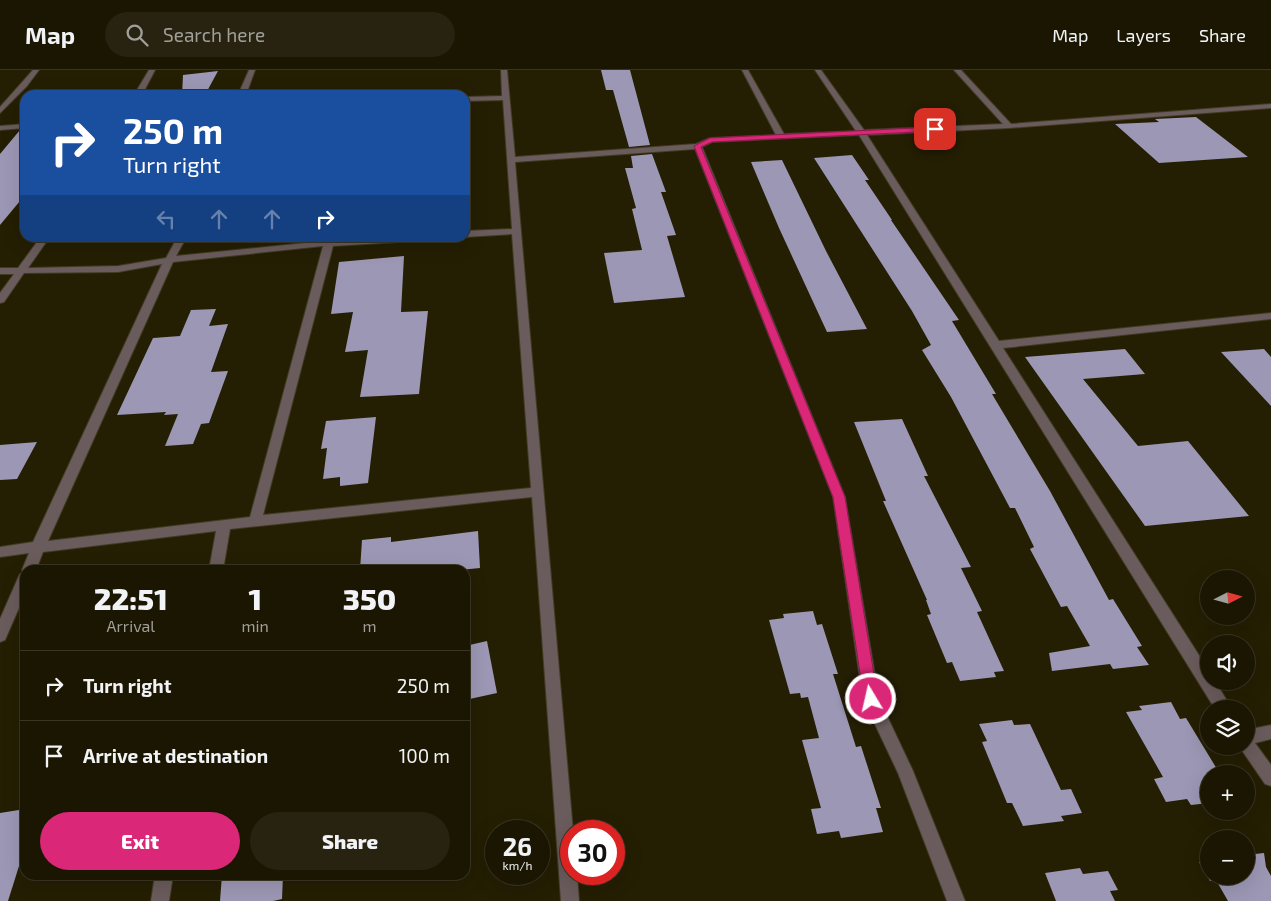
<!DOCTYPE html>
<meta charset="utf-8">
<style>
body{margin:0;font-family:"Exo 2",sans-serif;background:#282311;color:#f1f3f6;height:100vh;display:flex;flex-direction:column;font-size:19px;white-space:nowrap}
*{box-sizing:border-box;margin:0}
p{font-size:16px;color:#a09f99}
.icon{flex:none;width:28px;height:28px;fill:none;stroke:currentColor;stroke-width:2;stroke-linecap:round;stroke-linejoin:round}
.map{position:relative;flex:1;overflow:hidden}
.drawer{position:absolute;left:20px;top:495px;width:450px;height:315px;display:flex;flex-direction:column;background:#1b1602;border-radius:15px;box-shadow:0 5px 20px #0002,0 0 0 1px #393524}
.drawer>*{flex:none}
.banner{position:absolute;left:20px;top:20px;width:450px;height:152px;border-radius:15px;box-shadow:0 5px 20px #0002,0 0 0 1px #393524;background:#1a4fa0;color:#fff;overflow:hidden}
.needle{width:32px;rotate:84deg}
.tools{position:absolute;left:1200px;top:500px;display:grid;gap:10px}
.tools a{display:grid;place-items:center;width:55px;height:55px;border-radius:50%;background:#1b1602;box-shadow:0 5px 20px #0002,0 0 0 1px #393524;font-size:25px}
.speed{position:absolute;left:485px;top:750px;display:flex;gap:10px;font-size:25px;font-weight:700;text-align:center}
.speed>*{display:grid;place-content:center;width:65px;height:65px;border-radius:50%;background:#1b1602;box-shadow:0 5px 20px #0002,0 0 0 1px #393524;line-height:1}
.speed small{font-size:12px;font-weight:400}
.speed .limit{border:8px solid #d22;background:#fff;color:#111}
.pin{position:absolute;display:grid;place-items:center;width:42px;height:42px;color:#fff;margin:-21px;border-radius:10px;box-shadow:0 2px 8px #0006}
.me{position:absolute;width:55px;margin:-28px;rotate:351deg;stroke-linejoin:round;filter:drop-shadow(0 0 4px #0008)}
.turn{display:flex;align-items:center;gap:18px;height:105px;padding:0 20px;font-size:22px}
.turn .icon{width:65px;height:65px;stroke-width:2.5}
.turn b{display:block;font-size:35px;line-height:42px}
.lanes{display:flex;align-items:center;height:48px;padding:0 20px;background:#0003;justify-content:center;gap:25px;direction:ltr}
.lanes .off{opacity:.35}
.eta{display:flex;justify-content:space-evenly;align-items:center;height:85px;text-align:center}
.eta b{font-size:30px;font-weight:800;line-height:35px}
.action{display:flex;gap:10px;margin-top:auto;padding:10px 20px}
.action a{flex:1;height:58px;border-radius:30px;background:#db2777;color:#fff;font-size:20px;font-weight:800;line-height:58px;text-align:center}
.action a+a{background:#282311;color:#f1f3f6}
ul{padding:0;list-style:none}
li{display:flex;align-items:center;gap:15px;height:70px;padding:0 20px;border-top:1px solid #393524}
li div{flex:1}
li b{display:block;font-size:19px}
li em{font-style:normal}
header{display:flex;align-items:center;gap:30px;box-sizing:border-box;height:70px;padding:0 25px;background:#1b1602;border-bottom:1px solid #393524}
header strong{font-size:24px}
nav{display:flex;gap:28px;margin-inline-start:auto;font-size:18px}
.search{width:350px;height:45px;background:#282311;display:flex;align-items:center;gap:12px;box-sizing:border-box;padding:0 18px;border-radius:28px;color:#a09f99;font-size:19px}
.map>svg:first-child{display:block}
.building{fill:#9c97b4}
.lines{fill:none;stroke-linecap:round;stroke-linejoin:round}
.street-casing{stroke:#413b22;stroke-width:2}
.street{fill:#6a5b5c;fill-rule:evenodd}
.route{fill:#db2777;stroke:#8e194d}
</style>
<header>
<strong>Map</strong>
<div class="search"><svg class="icon" aria-label="search" viewBox="0 0 24 24"><circle cx="10" cy="10" r="6"/><path d="M15 15l6 6"/></svg>Search here</div>
<nav><a>Map</a><a>Layers</a><a>Share</a></nav>
</header>
<div class="map">
<svg width="1271" height="831" viewBox="0 0 1271 831">
<rect width="100%" height="100%" fill="#241e03"/>
<g class="building">
<polygon points="601,0 630,0 650,75 629,77 613,20 606,20"/>
<polygon points="218,1 205,25 182,25 183,5"/>
<polygon points="1196,47 1248,87 1159,93 1115,54 1159,52 1155,49"/>
<polygon points="20,60 25,60 25,125 0,155 0,84"/>
<polygon points="652,84 666,122 661,122 676,165 667,166 685,227 614,233 604,183 642,180 632,139 636,138 625,98 633,98 631,86"/>
<polygon points="852,85 869,110 865,110 892,150 891,150 959,250 952,251 996,324 992,324 1050,421 1102,517 1109,530 1113,529 1142,576 1137,577 1149,595 1113,599 1110,594 1052,601 1049,583 1090,576 1067,536 1061,537 1030,479 1034,477 1015,438 1010,438 951,327 922,280 931,275 912,241 814,88"/>
<polygon points="782,90 826,181 867,259 827,262 779,158 751,92"/>
<polygon points="404,186 401,242 428,241 419,324 360,327 368,280 345,282 353,242 331,244 339,192"/>
<polygon points="216,239 209,256 228,254 211,302 228,301 209,353 201,354 193,374 165,376 178,344 164,345 166,342 117,345 153,268 180,266 191,240"/>
<polygon points="1125,279 1145,304 1083,309 1138,376 1188,371 1249,446 1145,456 1025,287"/>
<polygon points="1264,279 1271,287 1271,336 1221,282"/>
<polygon points="376,347 368,413 340,416 340,407 323,409 327,378 321,379 326,351"/>
<polygon points="902,349 928,406 924,406 971,497 961,498 982,541 977,542 1004,601 994,602 996,607 960,611 952,592 947,593 927,545 931,544 926,530 927,530 883,431 886,431 854,352"/>
<polygon points="37,372 17,409 0,410 0,375"/>
<polygon points="478,461 480,498 460,500 360,500 362,470 391,467 391,472"/>
<polygon points="813,541 817,555 822,554 838,604 833,604 856,677 861,676 881,738 876,738 883,762 841,768 839,761 817,764 811,739 821,738 802,670 819,668 808,627 801,628 800,623 790,624 769,550 784,548 783,544"/>
<polygon points="487,571 497,623 465,630 465,576"/>
<polygon points="1171,632 1180,649 1186,648 1220,704 1209,704 1209,733 1191,735 1187,729 1166,732 1154,709 1163,707 1126,642 1142,640 1139,636"/>
<polygon points="1012,650 1014,655 1030,654 1061,720 1071,719 1082,743 1061,746 1064,751 1023,756 1012,733 1007,733 982,672 987,671 979,654"/>
<polygon points="25,739 25,777 8,831 0,831 0,743"/>
<polygon points="1264,783 1266,797 1271,806 1271,831 1228,831 1216,810 1210,811 1199,792 1209,791 1209,806 1246,806 1246,785"/>
<polygon points="1080,798 1083,804 1108,801 1118,820 1110,821 1115,831 1056,831 1045,803"/>
<polygon points="222,805 283,805 282,829 273,831 220,831"/>
</g>
<g class="lines">
<g class="street-casing">
<g id="street">
<polygon points="33,0 39,0 27,16 0,43 0,37"/>
<polygon points="149,0 155,0 142,25 134,25"/>
<polygon points="249,0 255,0 246,25 238,25"/>
<path d="M501 0H507L515 87 696 74 710 68 776 65 742 0H748L784 64 856 61 815 0H821L864 60 1003 54 954 0H961L1011 54 1271 34V38L1009 58 867 65 999 271 1271 243V249L1003 278 1209 601V611H1215L1232 639H1215L859 65 712 72 702 77 845 427 879 629 913 701 965 831H947L898 703 863 629 833 427 695 79 515 92 573 761H571V804H577L579 831H561L532 427 230 459 223 500H209L216 461 43 482 36 500H25V524L5 570 0 572V549L18 508 20 504 24 503 22 500 29 483 0 487V477L33 472 162 194 118 202 24 203 4 232 0 233V223L14 204H0V198H18L40 168H49L28 198 118 196 166 188 177 168H186L176 186 325 171 326 168H334V170L420 168 416 171 333 176 263 445 531 418 512 164 465 167V161L512 159 503 30 465 31V27L502 26ZM323 176 250 447 48 471 173 192Z"/>
<polygon points="25,54 25,58 0,60 0,56"/>
<polygon points="1271,655 1271,669 1255,673 1271,695 1271,716 1265,714 1239,676 1246,676 1246,660"/>
<polygon points="155,805 173,805 169,831 151,831"/>
</g>
</g>
<use href="#street" class="street"/>
</g>
<polygon class="route" points="935,57 937,58 937,61 712,72 701,77 845,427 878,629 876,633 871,635 866,633 864,629 833,427 694,76 710,68"/>
</svg>
<div class="tools">
<a><svg class="needle" viewBox="-14 -14 28 28"><path d="M0-13l5 13h-10z" fill="#e53935"/><path d="M0 13l5-13h-10z" fill="#a09f99"/></svg></a>
<a><svg class="icon" aria-label="sound" viewBox="0 0 24 24"><path d="M4 9h4l5-4v14l-5-4H4zM17 9q2 3 0 6"/></svg></a>
<a><svg class="icon" aria-label="layers" viewBox="0 0 24 24"><path d="M12 4l9 5-9 5-9-5zM3 14l9 5 9-5"/></svg></a>
<a>+</a>
<a>−</a>
</div>
<div class="speed"><div>26<small>km/h</small></div><div class="limit">30</div></div>
<div class="pin" style="left:935px;top:59px;background:#d93025"><svg class="icon" aria-label="arrive" viewBox="0 0 24 24"><path d="M6 21V4h12l-3 4 3 4H6"/></svg></div>
<svg class="me" style="left:871px;top:629px" viewBox="-20 -20 40 40"><circle r="17" fill="#db2777" stroke="#fff" stroke-width="3"/><path d="M0-11L8 9 0 5-8 9z" fill="#fff"/></svg>
<div class="banner">
<div class="turn"><svg class="icon" aria-label="right" viewBox="0 0 24 24"><path d="M7 20v-9h11M14 6l5 5-5 5"/></svg><div><b>250 m</b>Turn right</div></div>
<div class="lanes"><svg class="icon off" aria-label="left" viewBox="0 0 24 24"><path d="M17 20v-9H6M10 6l-5 5 5 5"/></svg><svg class="icon off" aria-label="ahead" viewBox="0 0 24 24"><path d="M12 20V5M6 11l6-6 6 6"/></svg><svg class="icon off" aria-label="ahead" viewBox="0 0 24 24"><path d="M12 20V5M6 11l6-6 6 6"/></svg><svg class="icon" aria-label="right" viewBox="0 0 24 24"><path d="M7 20v-9h11M14 6l5 5-5 5"/></svg></div>
</div>
<section class="drawer">
<div class="eta">
<div><b>22:51</b><p>Arrival</p></div>
<div><b>1</b><p>min</p></div>
<div><b>350</b><p>m</p></div>
</div>
<ul>
<li><svg class="icon" aria-label="right" viewBox="0 0 24 24"><path d="M7 20v-9h11M14 6l5 5-5 5"/></svg><div><b>Turn right</b></div><em>250 m</em></li>
<li><svg class="icon" aria-label="arrive" viewBox="0 0 24 24"><path d="M6 21V4h12l-3 4 3 4H6"/></svg><div><b>Arrive at destination</b></div><em>100 m</em></li>
</ul>
<div class="action"><a>Exit</a><a>Share</a></div>
</section>
</div>
